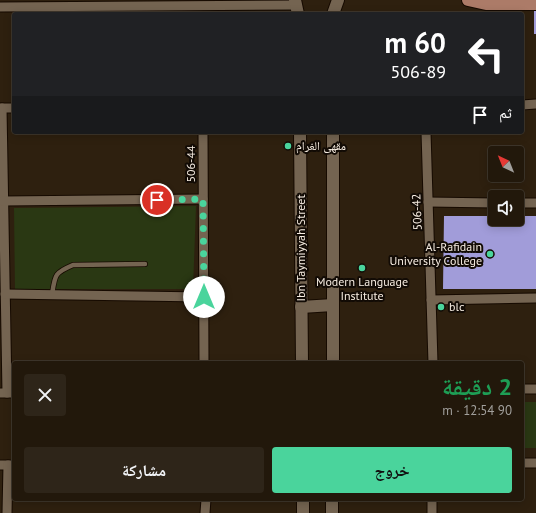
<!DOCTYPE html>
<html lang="ar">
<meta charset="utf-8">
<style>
body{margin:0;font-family:"PT Sans","Noto Naskh Arabic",sans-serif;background:#2e2519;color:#f1f3f6;direction:rtl;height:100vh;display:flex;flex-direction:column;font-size:15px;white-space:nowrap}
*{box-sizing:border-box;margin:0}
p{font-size:13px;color:#a2a09d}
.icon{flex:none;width:22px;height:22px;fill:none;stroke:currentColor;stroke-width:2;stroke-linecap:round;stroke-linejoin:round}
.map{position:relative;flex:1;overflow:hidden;direction:ltr}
.panel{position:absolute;left:12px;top:361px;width:512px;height:140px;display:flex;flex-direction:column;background:#22180b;border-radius:4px;box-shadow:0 2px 10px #0003,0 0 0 1px #3f372c;direction:rtl}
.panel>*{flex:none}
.guide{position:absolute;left:12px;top:12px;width:512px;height:122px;border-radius:4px;box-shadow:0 2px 10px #0003,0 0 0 1px #3f372c;direction:rtl;background:#202124;color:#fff;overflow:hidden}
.needle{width:26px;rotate:317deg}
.buttons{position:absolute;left:488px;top:146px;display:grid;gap:8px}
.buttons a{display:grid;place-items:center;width:36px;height:36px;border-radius:4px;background:#22180b;box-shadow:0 2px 10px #0003,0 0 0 1px #3f372c;font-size:20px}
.pin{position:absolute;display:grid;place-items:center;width:34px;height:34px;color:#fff;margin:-17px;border:2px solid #fff;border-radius:50%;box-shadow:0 1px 4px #0007}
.me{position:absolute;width:44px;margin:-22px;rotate:0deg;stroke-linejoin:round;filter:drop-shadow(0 0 3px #0008)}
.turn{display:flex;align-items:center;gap:14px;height:84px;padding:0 12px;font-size:18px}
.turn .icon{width:52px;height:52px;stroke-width:2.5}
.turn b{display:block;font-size:28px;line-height:34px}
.then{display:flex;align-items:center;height:38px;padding:0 12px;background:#0003;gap:8px;font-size:15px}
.round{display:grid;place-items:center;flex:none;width:42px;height:42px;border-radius:4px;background:#2e2519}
.overview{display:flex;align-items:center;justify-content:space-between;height:68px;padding:0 12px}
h1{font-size:24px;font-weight:700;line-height:30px;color:#1e9e55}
.button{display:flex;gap:8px;margin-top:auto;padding:8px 12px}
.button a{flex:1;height:46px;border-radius:4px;background:#4ad49c;color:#111;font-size:16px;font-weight:700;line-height:46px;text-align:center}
.button a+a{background:#2e2519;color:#f1f3f6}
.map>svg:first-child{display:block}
.green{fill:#2a3813}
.building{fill:#a19cd9}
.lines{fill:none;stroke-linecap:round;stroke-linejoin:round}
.lane-casing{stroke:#160a00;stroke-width:6}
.street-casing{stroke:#160a00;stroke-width:11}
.secondary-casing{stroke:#160a00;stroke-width:14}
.primary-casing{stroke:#160a00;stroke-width:14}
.lane{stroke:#746451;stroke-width:4.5}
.street{stroke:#746451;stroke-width:9}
.secondary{stroke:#746451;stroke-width:12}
.primary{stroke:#ac7b68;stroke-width:12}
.route{stroke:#4ad49c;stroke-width:7;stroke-dasharray:0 12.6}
.poi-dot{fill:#4ad49c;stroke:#120b05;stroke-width:1.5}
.labels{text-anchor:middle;stroke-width:4;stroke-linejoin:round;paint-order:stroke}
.poi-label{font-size:12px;fill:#f6ece1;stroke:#120b05;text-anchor:start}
.street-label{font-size:12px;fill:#f6ece1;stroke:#120b05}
</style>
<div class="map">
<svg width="536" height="513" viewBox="0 0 536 513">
<rect width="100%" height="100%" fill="#2e200f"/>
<g class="green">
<polygon points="196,206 193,289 15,289 14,208"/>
<rect x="522" y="402" width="14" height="46"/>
</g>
<g class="building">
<rect x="534" y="2" width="2" height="32"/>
<polygon points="444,216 495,216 495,219 517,219 517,216 536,216 536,289 443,289"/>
</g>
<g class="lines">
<g class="lane-casing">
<path id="lane" d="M52 295C55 275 54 273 73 265L145 264"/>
</g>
<g class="street-casing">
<g id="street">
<polyline points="0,7 296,5"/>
<polyline points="522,105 536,104"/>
<polyline points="0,108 14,108"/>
<polyline points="2,108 7,393"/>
<polyline points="203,132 204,363"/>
<polyline points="426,132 433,363"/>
<polyline points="3,201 203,199"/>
<polyline points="428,202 495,203"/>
<polyline points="517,203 536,203"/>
<polyline points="5,294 203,297"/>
<polyline points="431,300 536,298"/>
<polyline points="522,389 536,389"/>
<polyline points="0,393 14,393"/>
<polyline points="522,463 536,463"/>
<polyline points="0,465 14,465"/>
<polyline points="7,513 8,465"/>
<polyline points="205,513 206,499"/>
<polyline points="432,513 432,499"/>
</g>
</g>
<g class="secondary-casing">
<g id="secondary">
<polyline points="295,0 298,14"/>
<polyline points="333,14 338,0"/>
<polyline points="300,132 302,363"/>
<polyline points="301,307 333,305"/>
<polyline points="333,363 333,132"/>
<polyline points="303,499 303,513"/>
<polyline points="332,513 332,499"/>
</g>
</g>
<g class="primary-casing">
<polyline id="primary" points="468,0 486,4 536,4"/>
</g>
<use href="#lane" class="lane"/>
<use href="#street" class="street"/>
<use href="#secondary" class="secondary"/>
<use href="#primary" class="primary"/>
</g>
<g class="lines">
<polyline class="route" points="157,200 203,199 204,297"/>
</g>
<g class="poi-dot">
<circle cx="288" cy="146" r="4"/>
<circle cx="490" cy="254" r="4"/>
<circle cx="362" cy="268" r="4"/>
<circle cx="441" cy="307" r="4"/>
</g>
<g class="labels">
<g class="poi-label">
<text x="296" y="150">مقهى الغرام</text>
<text x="482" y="251" text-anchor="end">Al-Rafidain<tspan x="482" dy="14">University College</tspan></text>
<text x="362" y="286" text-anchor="middle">Modern Language<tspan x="362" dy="14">Institute</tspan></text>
<text x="449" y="311">blc</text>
</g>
<g class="street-label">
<text transform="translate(191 164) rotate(-90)" y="4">506-44</text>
<text transform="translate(417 212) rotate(-92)" y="4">506-42</text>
<text transform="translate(301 248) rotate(-90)" y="4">Ibn Taymiyyah Street</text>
</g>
</g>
</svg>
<div class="buttons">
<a><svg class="needle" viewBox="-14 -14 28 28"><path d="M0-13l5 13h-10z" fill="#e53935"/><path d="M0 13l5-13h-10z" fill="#a2a09d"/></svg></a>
<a><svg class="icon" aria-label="sound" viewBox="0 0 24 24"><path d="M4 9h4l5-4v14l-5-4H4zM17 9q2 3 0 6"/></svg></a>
</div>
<div class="pin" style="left:157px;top:200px;background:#d93025"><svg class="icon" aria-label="arrive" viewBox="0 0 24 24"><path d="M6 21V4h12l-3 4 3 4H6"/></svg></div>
<svg class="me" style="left:204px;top:297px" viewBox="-20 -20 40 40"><circle r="19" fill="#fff"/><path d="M0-13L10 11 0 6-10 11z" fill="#4ad49c"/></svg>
<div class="guide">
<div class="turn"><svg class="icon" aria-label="left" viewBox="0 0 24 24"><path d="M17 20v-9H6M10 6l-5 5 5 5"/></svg><div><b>60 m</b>506-89</div></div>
<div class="then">ثم<svg class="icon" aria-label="arrive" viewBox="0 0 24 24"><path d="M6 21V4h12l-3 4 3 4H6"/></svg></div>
</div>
<section class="panel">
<div class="overview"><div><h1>2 دقيقة</h1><p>90 m · 12:54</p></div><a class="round"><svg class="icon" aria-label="close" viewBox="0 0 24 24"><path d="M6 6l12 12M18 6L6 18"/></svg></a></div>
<div class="button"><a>خروج</a><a>مشاركة</a></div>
</section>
</div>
